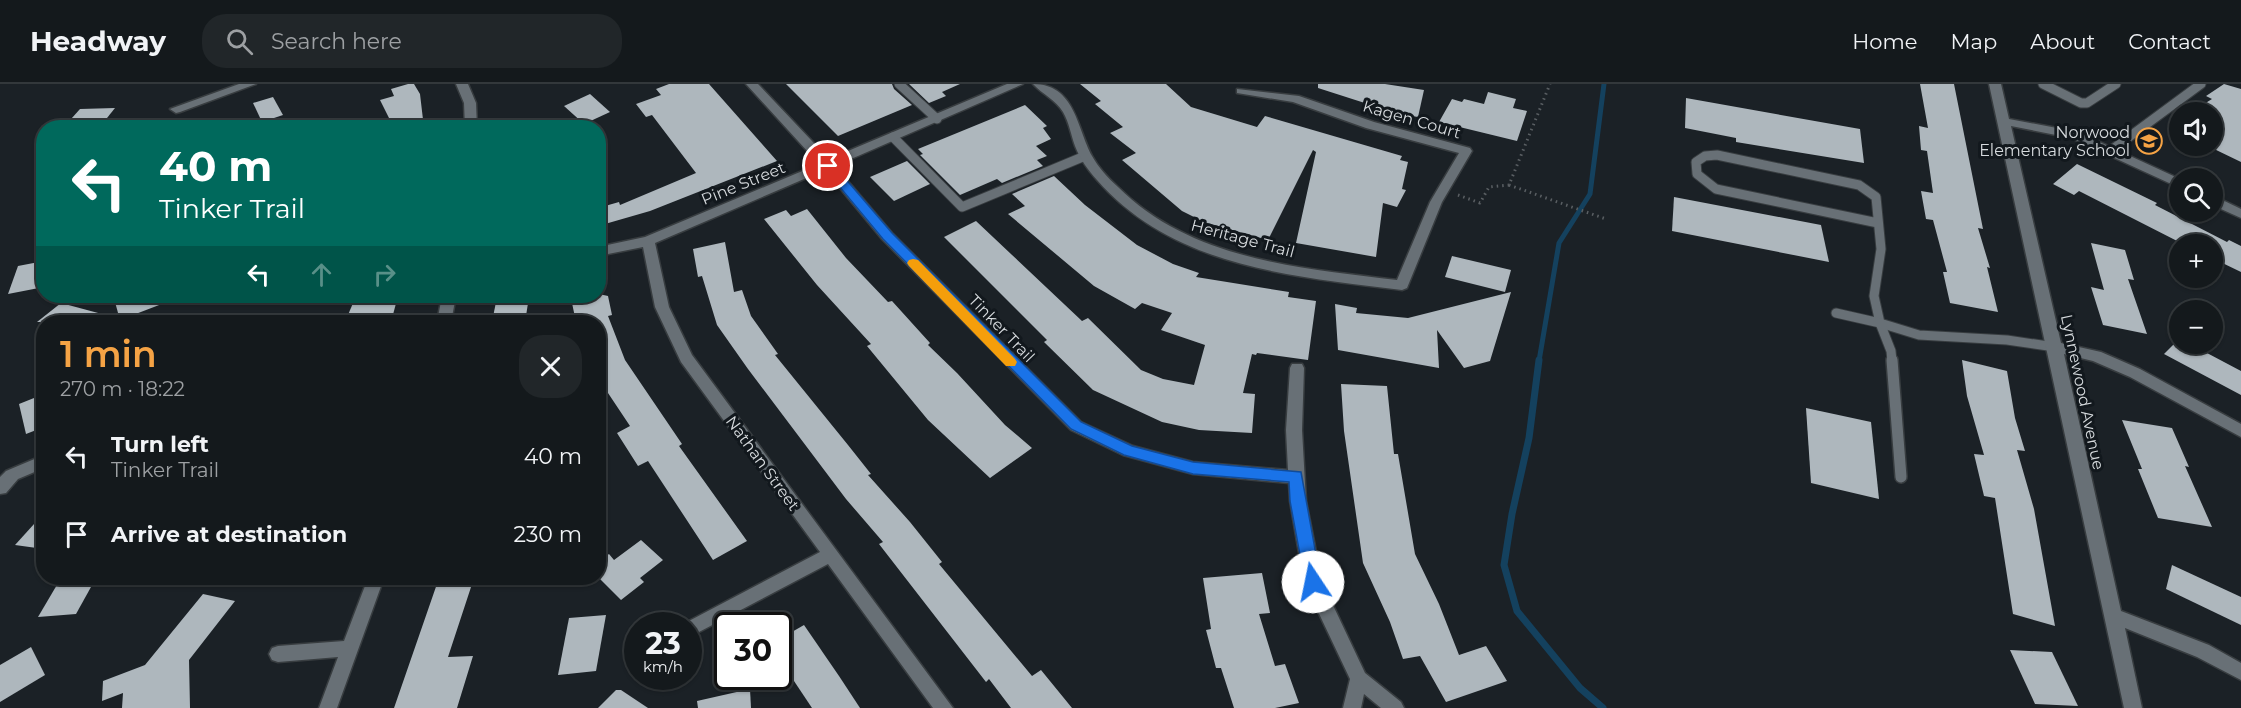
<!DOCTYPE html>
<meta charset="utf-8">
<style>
body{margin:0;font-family:Montserrat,sans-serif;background:#212629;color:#f1f3f6;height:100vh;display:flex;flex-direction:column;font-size:22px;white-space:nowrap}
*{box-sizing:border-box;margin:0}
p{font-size:20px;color:#9da0a3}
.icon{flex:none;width:33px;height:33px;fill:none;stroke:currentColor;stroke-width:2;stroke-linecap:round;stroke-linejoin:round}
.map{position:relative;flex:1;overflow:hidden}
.sheet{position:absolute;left:36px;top:231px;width:570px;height:270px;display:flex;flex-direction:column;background:#14191c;border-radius:24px;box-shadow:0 2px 4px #0004,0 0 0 2px #33383b}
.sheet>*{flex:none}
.hud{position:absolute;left:36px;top:36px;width:570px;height:183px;border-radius:24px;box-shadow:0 2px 4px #0004,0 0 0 2px #33383b;background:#00695c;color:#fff;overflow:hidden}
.tools{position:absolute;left:2169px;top:18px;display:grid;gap:12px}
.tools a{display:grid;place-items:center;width:54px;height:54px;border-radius:50%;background:#14191c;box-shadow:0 2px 4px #0004,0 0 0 2px #33383b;font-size:30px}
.speed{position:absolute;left:624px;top:528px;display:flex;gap:12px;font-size:30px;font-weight:700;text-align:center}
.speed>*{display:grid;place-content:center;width:78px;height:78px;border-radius:50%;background:#14191c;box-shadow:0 2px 4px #0004,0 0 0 2px #33383b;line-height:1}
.speed small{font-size:15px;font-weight:400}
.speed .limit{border:3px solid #111;border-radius:9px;background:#fff;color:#111}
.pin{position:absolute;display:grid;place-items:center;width:51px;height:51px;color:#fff;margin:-26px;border:3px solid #fff;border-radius:50%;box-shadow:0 2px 6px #0007}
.me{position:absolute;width:66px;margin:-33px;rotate:349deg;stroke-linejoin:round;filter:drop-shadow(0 0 4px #0008)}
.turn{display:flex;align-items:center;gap:21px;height:126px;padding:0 24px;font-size:27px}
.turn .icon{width:78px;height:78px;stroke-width:2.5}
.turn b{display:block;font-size:42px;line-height:51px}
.lanes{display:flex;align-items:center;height:57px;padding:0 24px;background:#0003;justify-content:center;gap:30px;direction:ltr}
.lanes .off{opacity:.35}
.round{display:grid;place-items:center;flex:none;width:63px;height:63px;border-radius:24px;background:#212629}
.summary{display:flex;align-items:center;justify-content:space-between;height:102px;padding:0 24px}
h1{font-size:36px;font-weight:600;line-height:45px;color:#f5a345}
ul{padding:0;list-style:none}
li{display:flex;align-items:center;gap:18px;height:78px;padding:0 24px}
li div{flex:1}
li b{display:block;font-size:22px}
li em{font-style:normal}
header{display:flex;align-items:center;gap:36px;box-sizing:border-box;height:84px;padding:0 30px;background:#14191c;border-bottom:2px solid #33383b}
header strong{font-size:28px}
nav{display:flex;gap:33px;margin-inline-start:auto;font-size:21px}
.search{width:420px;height:54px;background:#212629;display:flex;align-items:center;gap:15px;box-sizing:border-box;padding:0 21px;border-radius:24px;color:#9da0a3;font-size:22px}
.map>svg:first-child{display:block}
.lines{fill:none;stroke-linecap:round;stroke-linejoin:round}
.stream-far1{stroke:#14415e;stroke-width:5}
.stream{stroke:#14415e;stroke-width:7}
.building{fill:#aeb7bd}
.service-far1-casing{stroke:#383d40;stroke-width:11}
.service-casing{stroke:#383d40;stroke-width:14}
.minor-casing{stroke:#383d40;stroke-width:3}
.path{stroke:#5a5f63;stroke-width:3;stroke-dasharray:1.5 4;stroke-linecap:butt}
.service-far1{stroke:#687076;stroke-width:9}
.service{stroke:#687076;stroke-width:11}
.minor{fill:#687076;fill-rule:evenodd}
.route{fill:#1a73e8;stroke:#114b97;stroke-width:1.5}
.slow{fill:#f59e0b}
.labels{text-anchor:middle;stroke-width:6;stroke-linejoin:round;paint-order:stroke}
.street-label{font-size:16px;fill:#d6dadd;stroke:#12181d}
.poi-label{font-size:16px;fill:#d6dadd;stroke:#12181d;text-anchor:end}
</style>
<header>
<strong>Headway</strong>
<div class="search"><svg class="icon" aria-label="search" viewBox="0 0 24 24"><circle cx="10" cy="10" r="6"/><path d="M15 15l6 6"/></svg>Search here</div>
<nav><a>Home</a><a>Map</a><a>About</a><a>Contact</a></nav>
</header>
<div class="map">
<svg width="2241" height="624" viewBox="0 0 2241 624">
<rect width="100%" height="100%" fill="#1b2126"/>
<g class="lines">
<polyline class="stream-far1" points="1539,277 1559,159 1590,110 1604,0"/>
<polyline class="stream" points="1539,276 1529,354 1512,430 1504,481 1517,527 1580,604 1603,624"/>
</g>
<g class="building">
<polygon points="408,0 414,0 420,10 424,44 394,44 380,16 394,12 391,5"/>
<polygon points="669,0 709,0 777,77 650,127 598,142 598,124 619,118 620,121 696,89 652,31 646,33 636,20 661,11 656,5"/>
<polygon points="786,0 892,0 894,5 912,21 838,52"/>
<polygon points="909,0 960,0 942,8 946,12 929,19"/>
<polygon points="1080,0 1166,0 1191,23 1257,43 1265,32 1402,72 1400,76 1408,78 1402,105 1406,106 1397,123 1383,119 1376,173 1296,159 1316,68 1313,66 1268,156 1204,138 1182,127 1122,76 1136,69 1110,49 1123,43 1095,20 1101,17"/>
<polygon points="1318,0 1385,0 1424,6 1418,33 1399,30 1318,4"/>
<polygon points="1920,0 1954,0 1983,145 1978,144 1990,184 1987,183 1998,228 1950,219 1943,188 1947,188 1933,136 1926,135 1921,107 1933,109 1927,67 1921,66 1919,42 1928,44"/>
<polygon points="2224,0 2241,5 2241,78 2212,64 2212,28 2191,28 2212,15 2206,12"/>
<polygon points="1488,8 1516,15 1513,24 1527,27 1517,57 1439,38 1452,15 1462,18 1464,15 1484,20"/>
<polygon points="590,10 610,28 584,40 564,22"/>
<polygon points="273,13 283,31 262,38 253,19"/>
<polygon points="1686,14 1860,45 1864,79 1736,58 1736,54 1685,44"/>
<polygon points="1025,21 1047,42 1043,44 1051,55 1036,62 1047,72 1037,76 1043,82 1002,99 997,95 960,111 920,71 923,70 918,65"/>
<polygon points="115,24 99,44 63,44 80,25"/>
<polygon points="907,77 930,100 894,117 870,93"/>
<polygon points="2077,80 2157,119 2155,121 2227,158 2229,156 2241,162 2241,188 2212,174 2212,160 2183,160 2079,107 2074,111 2053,100"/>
<polygon points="1054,92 1085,121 1137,161 1173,180 1199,189 1196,193 1289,208 1288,213 1316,217 1308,276 1257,269 1256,271 1252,270 1243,309 1255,310 1252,349 1199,346 1162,338 1093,306 1044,258 1047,256 944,153 976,137 1082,237 1088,234 1141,286 1163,295 1194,301 1205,261 1161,246 1172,229 1142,219 1135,225 1094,202 1008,130 1025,122 1012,110"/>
<polygon points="1674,113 1821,141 1829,178 1672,147"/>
<polygon points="807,125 846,174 888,218 892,217 930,259 928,261 957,289 1005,341 1032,364 990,394 928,336 867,262 871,260 817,201 764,135 786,126 791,132"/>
<polygon points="725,158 734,208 742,206 751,232 778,270 775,271 848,361 871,390 868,391 910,438 942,478 939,480 1032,592 1041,586 1072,624 1011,624 989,595 986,598 955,558 879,460 883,458 846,415 748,285 717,241 702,192 698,193 693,165"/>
<polygon points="2091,159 2125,166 2134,196 2128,195 2147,250 2103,241 2091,203 2104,206"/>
<polygon points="1452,172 1511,186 1505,208 1445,193"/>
<polygon points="44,177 44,203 8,210 18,182"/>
<polygon points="1511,208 1490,277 1464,284 1437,246 1439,284 1338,266 1335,220 1357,224 1356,229 1408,234"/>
<polygon points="599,210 608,212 612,231 608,232 625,276 682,360 679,362 747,457 713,476 648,377 638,382 617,349 630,342 598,294 598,238 576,238 572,219 578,218 576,212"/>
<polygon points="133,212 180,212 180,213 120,236 115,218"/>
<polygon points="356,212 398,212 391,238 345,238"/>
<polygon points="529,213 525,238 492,238 496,218"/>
<polygon points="61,219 113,233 112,238 37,238"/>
<polygon points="2180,254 2180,260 2190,260 2241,287 2241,311 2164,270"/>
<polygon points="1962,276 2007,287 2015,334 2025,367 2017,366 2034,425 2055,542 2013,530 1995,414 1984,412 1974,370 1984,371 1967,312"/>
<polygon points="1341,300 1387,302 1394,370 1398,370 1415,470 1439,520 1459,571 1486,562 1507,597 1446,618 1420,572 1403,575 1390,538 1363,479 1344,347"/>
<polygon points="44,310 44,343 26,350 19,320"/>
<polygon points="1806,324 1871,338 1879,415 1811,399"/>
<polygon points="2122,336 2172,344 2189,383 2185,382 2212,443 2158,434 2138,385 2142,385"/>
<polygon points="44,429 44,465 15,461"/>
<polygon points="641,456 663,476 640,494 644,498 621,516 598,493 598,478 609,470 614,476"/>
<polygon points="2172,481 2241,513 2241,541 2166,505"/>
<polygon points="1262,489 1270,529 1259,530 1275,582 1285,580 1299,619 1275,624 1234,624 1221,584 1216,584 1206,546 1211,545 1203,494"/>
<polygon points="61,494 96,494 76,530 38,533"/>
<polygon points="439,494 474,494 448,573 473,572 457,624 394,624"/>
<polygon points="203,510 235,517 189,576 190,624 122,624 123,609 102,617 103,597 145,581"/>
<polygon points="606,531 596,587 558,591 569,534"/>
<polygon points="804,541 839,592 860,624 812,624 778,573 778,556"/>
<polygon points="31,563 45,591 0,618 0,581"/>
<polygon points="2010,566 2052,568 2078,622 2035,620"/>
<polygon points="750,605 751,624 698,624 697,617"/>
<polygon points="616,606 621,606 648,624 598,624"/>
</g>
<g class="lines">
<g class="service-far1-casing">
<g id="service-far1">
<polyline points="899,0 937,35"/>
<polyline points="2043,0 2081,19 2087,19 2116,0"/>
<polyline points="893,53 962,123 1085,72"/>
<polyline points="2110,67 2201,0"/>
<polyline points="1878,139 1716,105 1697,90 1696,78 1705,72 1717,71 1859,101 1876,113 1881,165 1874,212 1880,239 1919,251 2007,256 2055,263"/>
<polyline points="1836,229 1880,239 1891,267 1892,277"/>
</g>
</g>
<g class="service-casing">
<polyline id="service" points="1892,276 1901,393"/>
</g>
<g class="minor-casing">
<g id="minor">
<polygon points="239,0 256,0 180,28 176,29 170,25"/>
<polygon points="456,0 468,0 476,19 477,44 465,44 464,19"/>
<polygon points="746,0 758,0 829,75 1007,0 1023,0 835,82 892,149 1081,338 1133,362 1193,378 1288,386 1286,346 1290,284 1292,280 1302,280 1304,284 1302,346 1306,417 1322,498 1365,589 1401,618 1404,624 1381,624 1364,610 1361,624 1343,624 1350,595 1304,498 1290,417 1289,399 1193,390 1123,371 1071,346 882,155 825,86 655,159 669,223 692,271 953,624 933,624 828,480 699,548 693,551 688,549 688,542 685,542 687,538 820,468 681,278 655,223 643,163 598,172 598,163 645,153 819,80"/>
<path d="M1033 0C1075 0 1077 44 1092 72 1098 83 1108 94 1118 103 1191 176 1300 184 1397 196L1430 118 1459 69 1366 44 1293 18 1237 9V5L1299 12 1374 38 1470 64 1472 67 1442 118 1407 204 1402 206C1293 192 1174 184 1097 96 1088 86 1080 75 1075 62 1071 51 1069 38 1063 28 1056 16 1042 10 1033 0Z"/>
<polygon points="1989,0 2001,0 2009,35 2078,48 2180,95 2180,104 2071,54 2011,42 2061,259 2101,268 2140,285 2241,340 2241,353 2130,293 2093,277 2064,270 2121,527 2209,561 2241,579 2241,596 2197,573 2125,544 2142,624 2124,624"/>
<polygon points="2212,111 2241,125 2241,134 2212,121"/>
<polygon points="442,212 456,212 451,238 437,238"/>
<polygon points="44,371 44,384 18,395 6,409 0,410 0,393 6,387"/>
<polygon points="368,494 384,494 337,624 319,624 338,573 278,578 272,576 269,570 272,564 278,562 344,557"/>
</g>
</g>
<g class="path">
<polyline points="1509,101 1606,135"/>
<polyline points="1458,111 1480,119 1489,103 1509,101 1550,0"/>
</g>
<use href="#service-far1" class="service-far1"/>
<use href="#service" class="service"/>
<use href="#minor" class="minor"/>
</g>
<polygon class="route" points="828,78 832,79 892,149 1081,338 1132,362 1193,378 1301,388 1321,498 1318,503 1313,505 1307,503 1305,498 1290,417 1289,398 1193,390 1124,371 1071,345 883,155 824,84 824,79"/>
<polygon class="slow" points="913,175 918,176 1015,275 1017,278 1015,282 1006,282 909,182 907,179 909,176"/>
<defs>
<g id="school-ring" transform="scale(1.35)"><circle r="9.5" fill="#12181d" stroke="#f5a345" stroke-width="1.5"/><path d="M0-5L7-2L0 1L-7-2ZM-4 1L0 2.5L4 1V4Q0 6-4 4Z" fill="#f5a345"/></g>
</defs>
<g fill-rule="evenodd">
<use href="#school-ring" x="2149" y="57"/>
</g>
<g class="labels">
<g class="street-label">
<text transform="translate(1412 35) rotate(16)" y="6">Kagen Court</text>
<text transform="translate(743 99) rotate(-22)" y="6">Pine Street</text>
<text transform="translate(1243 154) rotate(15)" y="6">Heritage Trail</text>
<text transform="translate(1002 244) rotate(46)" y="6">Tinker Trail</text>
<text transform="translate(2083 308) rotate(78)" y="6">Lynnewood Avenue</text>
<text transform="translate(763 379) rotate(54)" y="6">Nathan Street</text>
</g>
<g class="poi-label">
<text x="2130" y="54">Norwood<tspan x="2130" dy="18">Elementary School</tspan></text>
</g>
</g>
</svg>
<div class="tools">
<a><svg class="icon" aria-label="sound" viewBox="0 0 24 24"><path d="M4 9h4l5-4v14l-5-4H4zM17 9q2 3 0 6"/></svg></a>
<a><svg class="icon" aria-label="search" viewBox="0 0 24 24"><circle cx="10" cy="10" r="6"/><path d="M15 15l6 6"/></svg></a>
<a>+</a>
<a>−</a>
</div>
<div class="speed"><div>23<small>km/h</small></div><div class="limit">30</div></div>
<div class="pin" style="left:828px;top:82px;background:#d93025"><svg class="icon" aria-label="arrive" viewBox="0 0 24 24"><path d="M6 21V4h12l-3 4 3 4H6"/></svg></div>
<svg class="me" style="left:1313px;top:498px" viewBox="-20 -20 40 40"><circle r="19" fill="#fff"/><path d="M0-13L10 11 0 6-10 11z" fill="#1a73e8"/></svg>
<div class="hud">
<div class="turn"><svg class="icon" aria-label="left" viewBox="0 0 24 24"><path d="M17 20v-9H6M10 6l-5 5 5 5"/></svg><div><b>40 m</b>Tinker Trail</div></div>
<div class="lanes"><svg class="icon" aria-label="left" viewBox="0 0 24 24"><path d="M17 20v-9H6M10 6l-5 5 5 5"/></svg><svg class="icon off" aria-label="ahead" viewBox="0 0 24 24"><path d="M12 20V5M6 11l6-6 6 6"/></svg><svg class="icon off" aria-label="right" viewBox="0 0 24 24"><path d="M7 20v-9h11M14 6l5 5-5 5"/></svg></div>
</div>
<section class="sheet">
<div class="summary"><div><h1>1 min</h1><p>270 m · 18:22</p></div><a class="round"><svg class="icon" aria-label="close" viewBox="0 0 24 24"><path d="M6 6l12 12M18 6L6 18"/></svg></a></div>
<ul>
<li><svg class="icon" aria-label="left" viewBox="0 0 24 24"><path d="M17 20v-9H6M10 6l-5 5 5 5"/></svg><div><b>Turn left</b><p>Tinker Trail</p></div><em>40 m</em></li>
<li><svg class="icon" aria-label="arrive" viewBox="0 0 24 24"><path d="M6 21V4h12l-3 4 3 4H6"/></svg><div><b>Arrive at destination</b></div><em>230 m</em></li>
</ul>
</section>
</div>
